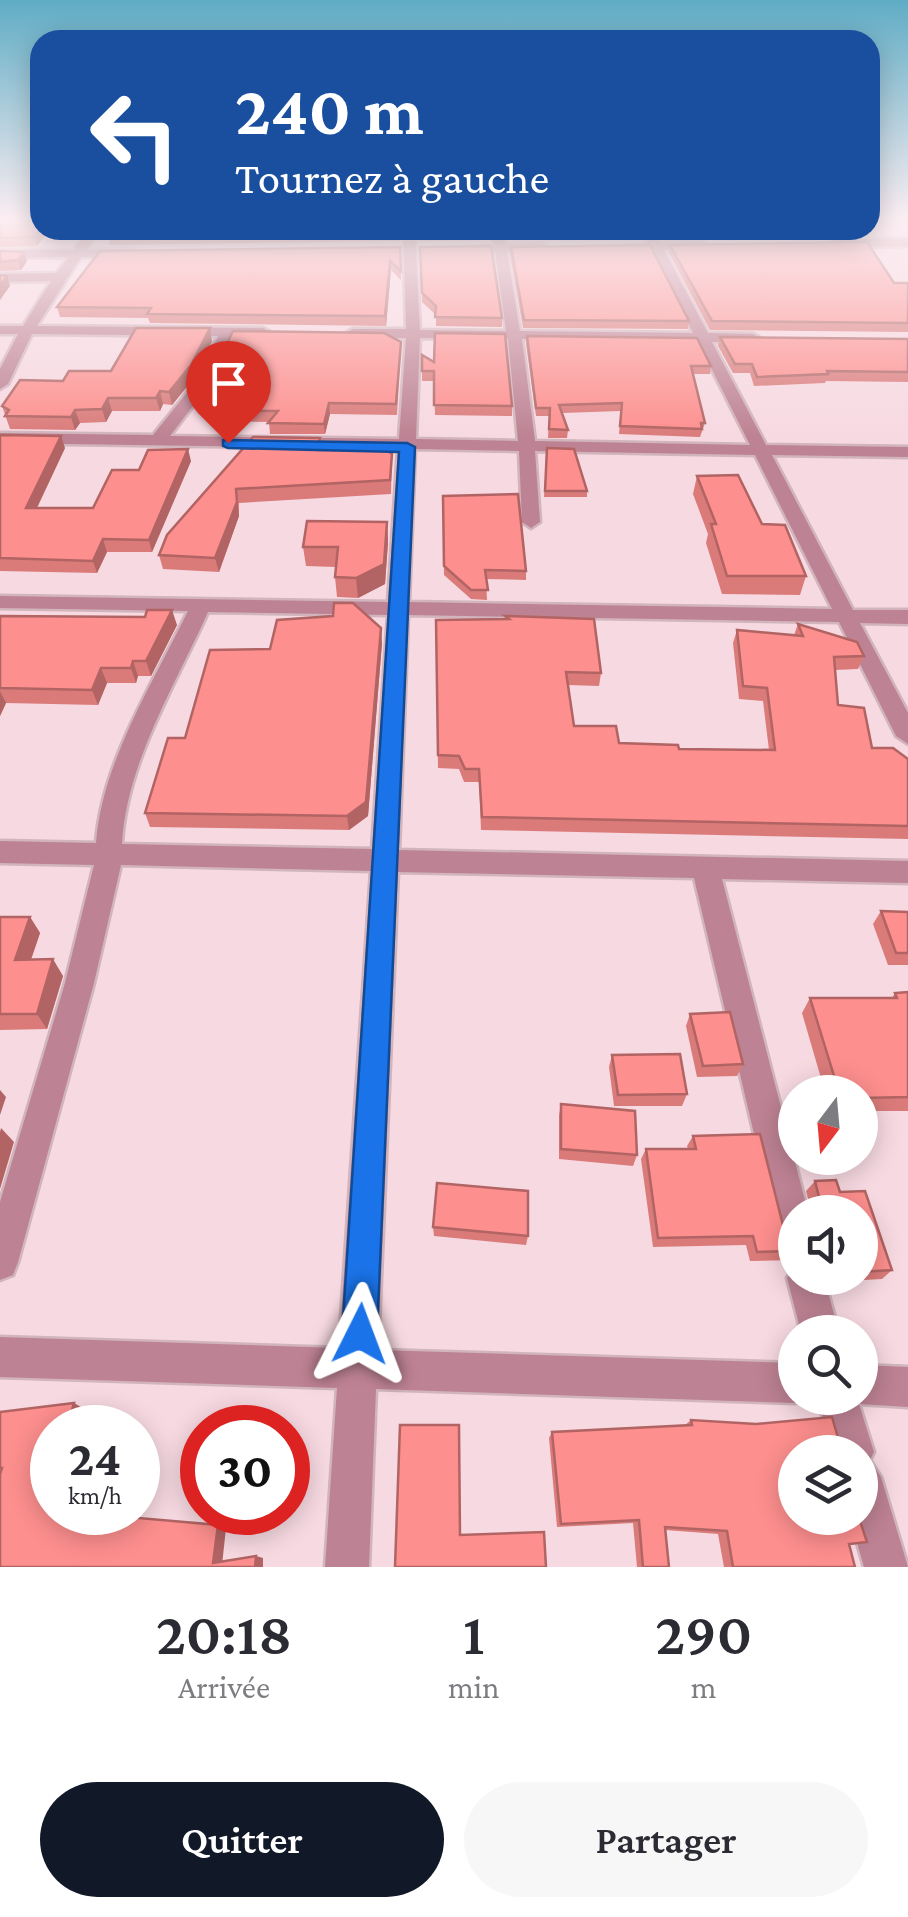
<!DOCTYPE html>
<html lang="fr">
<meta charset="utf-8">
<style>
body{margin:0;font-family:"Crimson Pro",serif;background:#f7f7f7;color:#2b2b33;height:100vh;display:flex;flex-direction:column;font-size:38px;white-space:nowrap}
*{box-sizing:border-box;margin:0}
p{font-size:32px;color:#7c7c81}
.icon{flex:none;width:55px;height:55px;fill:none;stroke:currentColor;stroke-width:2;stroke-linecap:round;stroke-linejoin:round}
.map{position:relative;height:1567px;overflow:hidden}
.panel{display:flex;flex-direction:column;background:#fff;flex:1}
.panel>*{flex:none}
.banner{position:absolute;left:30px;top:30px;width:850px;height:210px;border-radius:30px;box-shadow:0 5px 25px #0003;background:#1a4fa0;color:#fff;overflow:hidden}
.needle{width:65px;rotate:196deg}
.controls{position:absolute;left:778px;top:1075px;display:grid;gap:20px}
.controls a{display:grid;place-items:center;width:100px;height:100px;border-radius:50%;background:#fff;box-shadow:0 5px 25px #0003;font-size:50px}
.speed{position:absolute;left:30px;top:1405px;display:flex;gap:20px;font-size:50px;font-weight:700;text-align:center}
.speed>*{display:grid;place-content:center;width:130px;height:130px;border-radius:50%;background:#fff;box-shadow:0 5px 25px #0003;line-height:1}
.speed small{font-size:25px;font-weight:400}
.speed .limit{border:15px solid #d22;background:#fff;color:#111}
.pin{position:absolute;display:grid;place-items:center;width:85px;height:85px;color:#fff;margin:-102px -42px;border-radius:50% 50% 50% 0;rotate:-45deg;box-shadow:0 0 10px #0007}
.pin .icon{rotate:45deg}
.me{position:absolute;width:110px;margin:-55px;rotate:3deg;stroke-linejoin:round;filter:drop-shadow(0 0 8px #0008)}
.turn{display:flex;align-items:center;gap:35px;height:210px;padding:0 40px;font-size:45px}
.turn .icon{width:130px;height:130px;stroke-width:2.5}
.turn b{display:block;font-size:70px;line-height:85px}
.eta{display:flex;justify-content:space-evenly;align-items:center;height:170px;text-align:center}
.eta b{font-size:60px;font-weight:600;line-height:70px}
.button{display:flex;gap:20px;margin-top:auto;padding:20px 40px}
.button a{flex:1;height:115px;border-radius:60px;background:#111827;color:#fff;font-size:40px;font-weight:600;line-height:115px;text-align:center}
.button a+a{background:#f7f7f7;color:#2b2b33}
.map>svg:first-child{display:block}
.lines{fill:none;stroke-linecap:round;stroke-linejoin:round}
.minor-casing{stroke:#d1b4bc;stroke-width:5}
.minor{fill:#bd8293;fill-rule:evenodd}
.wall{fill:#da7b7a}
.shaded-wall{fill:#b16463}
.building{fill:#fd8f8e;stroke:#b16463;stroke-width:2.5}
.route{fill:#1a73e8;stroke:#114b97;stroke-width:2.5}
</style>
<div class="map">
<svg width="908" height="1567" viewBox="0 0 908 1567">
<rect width="100%" height="100%" fill="#f7d9e1"/>
<g class="lines">
<g class="minor-casing">
<g id="minor">
<path d="M87 230H99L87 250 133 249 139 253 133 257H81L37 326 263 328 270 332 263 336H232L212 381 170 436 399 439 406 338 353 337 346 333 353 329H406L403 230H415L420 330 506 331 495 252 458 253 452 249 494 245 491 230H503L505 245 543 244 549 248 507 252 520 331 693 333 652 250 618 251 612 247 648 243 644 235 650 232 660 243 703 242 709 246 703 250H664L708 333 753 334 760 338 753 342H712L766 445 908 447V457L772 455 853 610H908V624L860 623 908 713V744L896 736 839 622 408 615 399 850 908 861V883L722 879 808 1212H795V1250L782 1245 777 1232 694 878 398 872 378 1350 795 1363V1398H808L795 1403 376 1389 369 1567H325L337 1388 0 1377V1337L339 1348 371 871 121 865 94 983 18 1262 13 1275 0 1280V1202L65 983 94 865 0 863V841L96 843C102 762 153 683 188 611L0 608V596L388 602 398 449 0 443V433L153 435 197 380 218 336 32 334 8 384 0 389V369L18 334H0V326H23L51 281 0 282V274L56 273 69 257 0 258V250H74ZM420 338 508 339 518 441 416 439ZM522 339 698 342 750 445 535 441ZM415 449 519 451 522 522 531 528 540 522 535 451 755 455 832 609 409 602ZM208 612 388 615 372 849 122 844C126 763 176 684 208 612Z"/>
<polygon points="908,238 908,246 833,248 827,244 833,240"/>
<polygon points="795,1264 795,1278 824,1278 839,1332 801,1332 787,1278"/>
<polygon points="860,1365 908,1367 908,1407 859,1404 874,1452 870,1460 881,1477 908,1567 864,1567 850,1518 860,1518 860,1452 833,1452 817,1398 860,1398"/>
</g>
</g>
<use href="#minor" class="minor"/>
</g>
<g class="wall">
<polygon points="0,218 40,218 37,246 0,247"/>
<polygon points="898,218 908,218 908,226"/>
<polygon points="402,230 400,241 110,245 108,237"/>
<polygon points="418,230 490,230 489,240 419,241"/>
<polygon points="506,230 646,230 643,232 642,238 508,240"/>
<polygon points="652,230 855,230 853,235 661,238"/>
<polygon points="670,245 894,283 908,283 908,332 710,330 669,253"/>
<polygon points="400,247 401,280 391,270 386,326 150,323 148,318 60,317 57,307"/>
<polygon points="420,247 502,318 502,327 436,326 436,315 422,302"/>
<polygon points="511,247 689,321 688,329 523,328 510,255"/>
<polygon points="0,251 27,261 21,270 0,271"/>
<polygon points="527,336 711,366 710,374 693,374 705,423 700,437 619,434 621,411 562,413 568,430 567,438 548,438 549,416 536,416 526,344"/>
<polygon points="720,337 908,339 908,382 826,381 825,383 754,386 750,373 733,373 718,346"/>
<polygon points="212,341 194,378 172,405 163,404 160,411 112,411 106,422 80,423 75,430 10,429 2,406 63,381 111,371"/>
<polygon points="401,342 397,415 330,414 325,434 270,434 269,422 215,421 213,410 214,408 197,407 195,396"/>
<polygon points="422,355 512,406 512,416 435,415 434,381 422,381"/>
<polygon points="0,435 65,448 37,508 93,508 139,470 191,461 152,552 107,552 97,573 0,571"/>
<polygon points="253,437 320,438 321,450 392,454 391,494 239,503 239,516 219,572 163,569 159,555"/>
<polygon points="547,448 587,491 587,497 544,497"/>
<polygon points="697,476 762,524 806,576 800,595 722,594 706,543 708,534 693,494"/>
<polygon points="443,496 526,571 526,580 486,579 487,600 471,599 444,575"/>
<polygon points="387,522 388,542 385,584 358,598 337,597 335,577 336,567 306,566 303,547"/>
<polygon points="0,616 177,625 151,676 138,676 136,683 107,683 98,705 6,703 0,716"/>
<polygon points="505,616 601,673 599,686 568,685 574,726 619,743 679,749 769,750 763,701 739,699 733,643 737,630 794,635 798,624 864,656 858,669 835,670 838,705 872,748 908,759 908,839 481,830 479,782 464,782 459,769 438,768 436,620 505,619"/>
<polygon points="382,643 368,816 349,830 150,827 145,813 270,649"/>
<polygon points="881,911 908,912 908,965 888,965 873,924"/>
<polygon points="0,917 30,917 40,933 31,960 63,976 47,1029 0,1030"/>
<polygon points="908,992 908,1111 860,1111 860,1092 825,1092 802,1013 810,998 892,998 895,993"/>
<polygon points="690,1014 743,1064 737,1076 697,1077 686,1026"/>
<polygon points="612,1055 687,1094 682,1106 614,1106 609,1067"/>
<polygon points="561,1104 637,1155 633,1166 559,1159 559,1115"/>
<polygon points="693,1136 786,1237 795,1240 795,1260 750,1261 746,1245 653,1247 641,1159 646,1149 688,1149 687,1146"/>
<polygon points="836,1180 840,1192 865,1191 892,1270 882,1279 829,1282 827,1278 860,1278 860,1212 802,1212 807,1206 810,1206 806,1191 815,1181"/>
<polygon points="433,1227 528,1236 526,1245 434,1236"/>
<polygon points="691,1420 795,1452 867,1542 850,1545 855,1567 724,1567 718,1534 665,1530 669,1567 637,1567 633,1523 557,1527 549,1438 552,1432 685,1425"/>
</g>
<g class="shaded-wall">
<polygon points="40,230 50,230 37,246 35,237"/>
<polygon points="24,252 27,261 21,270 18,260"/>
<polygon points="390,261 391,270 386,326 385,316"/>
<polygon points="7,276 10,286 0,300 0,286"/>
<polygon points="210,328 212,341 194,378 172,405 169,392"/>
<polygon points="160,391 163,404 160,411 156,398"/>
<polygon points="108,398 112,411 106,422 102,409"/>
<polygon points="329,403 330,414 325,434 324,424"/>
<polygon points="75,410 80,423 75,430 71,417"/>
<polygon points="61,436 65,448 31,520 26,508"/>
<polygon points="188,449 191,461 152,552 149,540"/>
<polygon points="236,489 239,516 219,572 215,558"/>
<polygon points="387,522 388,542 385,584 358,598 356,578"/>
<polygon points="103,539 107,552 97,573 93,561"/>
<polygon points="172,610 177,625 151,676 146,661"/>
<polygon points="381,628 382,643 368,816 349,830 347,816"/>
<polygon points="133,661 138,676 136,683 131,668"/>
<polygon points="101,668 107,683 98,705 92,690"/>
<polygon points="0,691 6,703 0,716"/>
<polygon points="30,917 40,933 25,976 15,960"/>
<polygon points="53,959 63,976 47,1029 37,1014"/>
<polygon points="0,1090 6,1097 0,1115"/>
<polygon points="1,1128 14,1142 0,1189 0,1132"/>
<polygon points="74,1403 86,1410 82,1428 67,1428"/>
<polygon points="116,1512 129,1512 127,1520 115,1516"/>
<polygon points="218,1525 226,1528 222,1565 213,1563"/>
<polygon points="256,1556 263,1558 263,1567 255,1567"/>
</g>
<g class="building">
<polygon points="0,218 40,218 40,230 35,237 0,238"/>
<polygon points="110,230 400,230 400,234 108,237"/>
<polygon points="418,230 489,230 489,233 419,233"/>
<polygon points="508,230 643,230 509,232"/>
<polygon points="867,242 894,283 908,283 908,323 712,321 670,245"/>
<polygon points="650,245 689,321 524,320 511,247"/>
<polygon points="491,246 502,318 435,317 436,306 422,293 420,247"/>
<polygon points="400,247 401,271 390,261 385,316 147,314 151,308 57,307 100,251"/>
<polygon points="0,251 24,252 18,260 0,262"/>
<polygon points="0,275 7,276 0,286"/>
<polygon points="136,328 210,328 191,365 169,392 160,391 156,398 108,398 102,409 75,410 71,417 5,416 9,410 2,406 20,380 63,381 69,371 111,371"/>
<polygon points="233,331 384,333 401,342 396,404 329,403 324,424 268,423 278,411 213,410 218,397 195,396 213,372"/>
<polygon points="435,333 505,334 512,406 434,405 434,371 422,371 422,355 434,362"/>
<polygon points="527,336 697,338 711,366 691,366 705,423 701,423 702,429 620,426 622,403 559,405 568,430 549,429 550,408 536,408"/>
<polygon points="720,337 908,339 908,372 827,371 828,374 757,377 752,364 735,364"/>
<polygon points="0,435 61,436 26,508 93,508 112,470 139,470 148,450 188,449 149,540 103,539 93,561 0,558"/>
<polygon points="253,437 320,438 317,450 386,450 392,454 390,480 236,489 237,502 215,558 159,555 167,535"/>
<polygon points="547,448 574,449 587,491 545,491"/>
<polygon points="738,475 762,524 785,525 806,576 727,576 711,524 716,524 697,476"/>
<polygon points="518,494 526,571 485,570 488,590 471,590 444,566 443,496"/>
<polygon points="307,521 387,522 384,564 356,578 335,577 338,547 303,547"/>
<polygon points="334,603 353,603 381,628 366,802 347,816 145,813 168,738 185,738 210,650 270,649 277,620 333,616"/>
<polygon points="147,610 172,610 146,661 133,661 131,668 101,668 92,690 0,688 0,616 145,617"/>
<polygon points="505,616 594,619 601,673 566,672 574,726 616,726 619,743 678,745 679,749 775,750 767,688 743,686 737,630 803,636 798,624 857,642 864,656 834,657 838,705 864,708 872,748 893,748 908,759 908,826 482,817 479,769 465,769 459,756 438,755 436,620 509,619"/>
<polygon points="881,911 908,912 908,953 896,953"/>
<polygon points="0,917 30,917 15,960 53,959 37,1014 0,1014"/>
<polygon points="908,992 908,1097 860,1098 860,1092 839,1092 810,998 897,998 895,993"/>
<polygon points="730,1012 743,1064 703,1066 690,1014"/>
<polygon points="680,1054 687,1094 618,1095 612,1055"/>
<polygon points="561,1104 635,1111 637,1155 561,1149"/>
<polygon points="760,1134 786,1237 795,1240 795,1251 757,1252 753,1236 658,1238 646,1149 696,1149 693,1136"/>
<polygon points="836,1180 840,1192 865,1191 892,1270 860,1272 860,1212 807,1212 807,1206 816,1206 820,1201 815,1181"/>
<polygon points="437,1183 528,1191 528,1236 433,1227"/>
<polygon points="74,1403 67,1428 52,1428 52,1512 116,1512 115,1516 218,1525 213,1563 256,1556 255,1567 0,1567 0,1474 2,1468 0,1468 0,1412"/>
<polygon points="832,1417 841,1448 849,1452 795,1452 795,1518 859,1518 867,1542 849,1544 855,1567 733,1567 727,1531 665,1527 669,1567 643,1567 639,1520 561,1524 552,1432 692,1425 691,1420 756,1424"/>
<polygon points="400,1425 459,1425 460,1535 544,1532 546,1567 395,1567"/>
<polygon points="860,1489 867,1511 860,1515"/>
</g>
<linearGradient id="sky" x2="0" y2="1"><stop stop-color="#5facc5"/><stop offset="0.5" stop-color="#fbeef2"/><stop offset="1" stop-color="#fbeef2" stop-opacity="0"/></linearGradient>
<rect width="908" height="437" fill="url(#sky)"/>
<polygon class="route" points="223,440 407,443 415,447 377,1334 372,1346 360,1351 347,1346 342,1334 399,452 228,448 223,446"/>
</svg>
<div class="controls">
<a><svg class="needle" viewBox="-14 -14 28 28"><path d="M0-13l5 13h-10z" fill="#e53935"/><path d="M0 13l5-13h-10z" fill="#7c7c81"/></svg></a>
<a><svg class="icon" aria-label="sound" viewBox="0 0 24 24"><path d="M4 9h4l5-4v14l-5-4H4zM17 9q2 3 0 6"/></svg></a>
<a><svg class="icon" aria-label="search" viewBox="0 0 24 24"><circle cx="10" cy="10" r="6"/><path d="M15 15l6 6"/></svg></a>
<a><svg class="icon" aria-label="layers" viewBox="0 0 24 24"><path d="M12 4l9 5-9 5-9-5zM3 14l9 5 9-5"/></svg></a>
</div>
<div class="speed"><div>24<small>km/h</small></div><div class="limit">30</div></div>
<div class="pin" style="left:228px;top:443px;background:#d93025"><svg class="icon" aria-label="arrive" viewBox="0 0 24 24"><path d="M6 21V4h12l-3 4 3 4H6"/></svg></div>
<svg class="me" style="left:360px;top:1334px" viewBox="-20 -20 40 40"><path d="M0-17L14 15 0 8-14 15z" fill="#1a73e8" stroke="#fff" stroke-width="4"/></svg>
<div class="banner">
<div class="turn"><svg class="icon" aria-label="left" viewBox="0 0 24 24"><path d="M17 20v-9H6M10 6l-5 5 5 5"/></svg><div><b>240 m</b>Tournez à gauche</div></div>
</div>
</div>
<section class="panel">
<div class="eta">
<div><b>20:18</b><p>Arrivée</p></div>
<div><b>1</b><p>min</p></div>
<div><b>290</b><p>m</p></div>
</div>
<div class="button"><a>Quitter</a><a>Partager</a></div>
</section>
